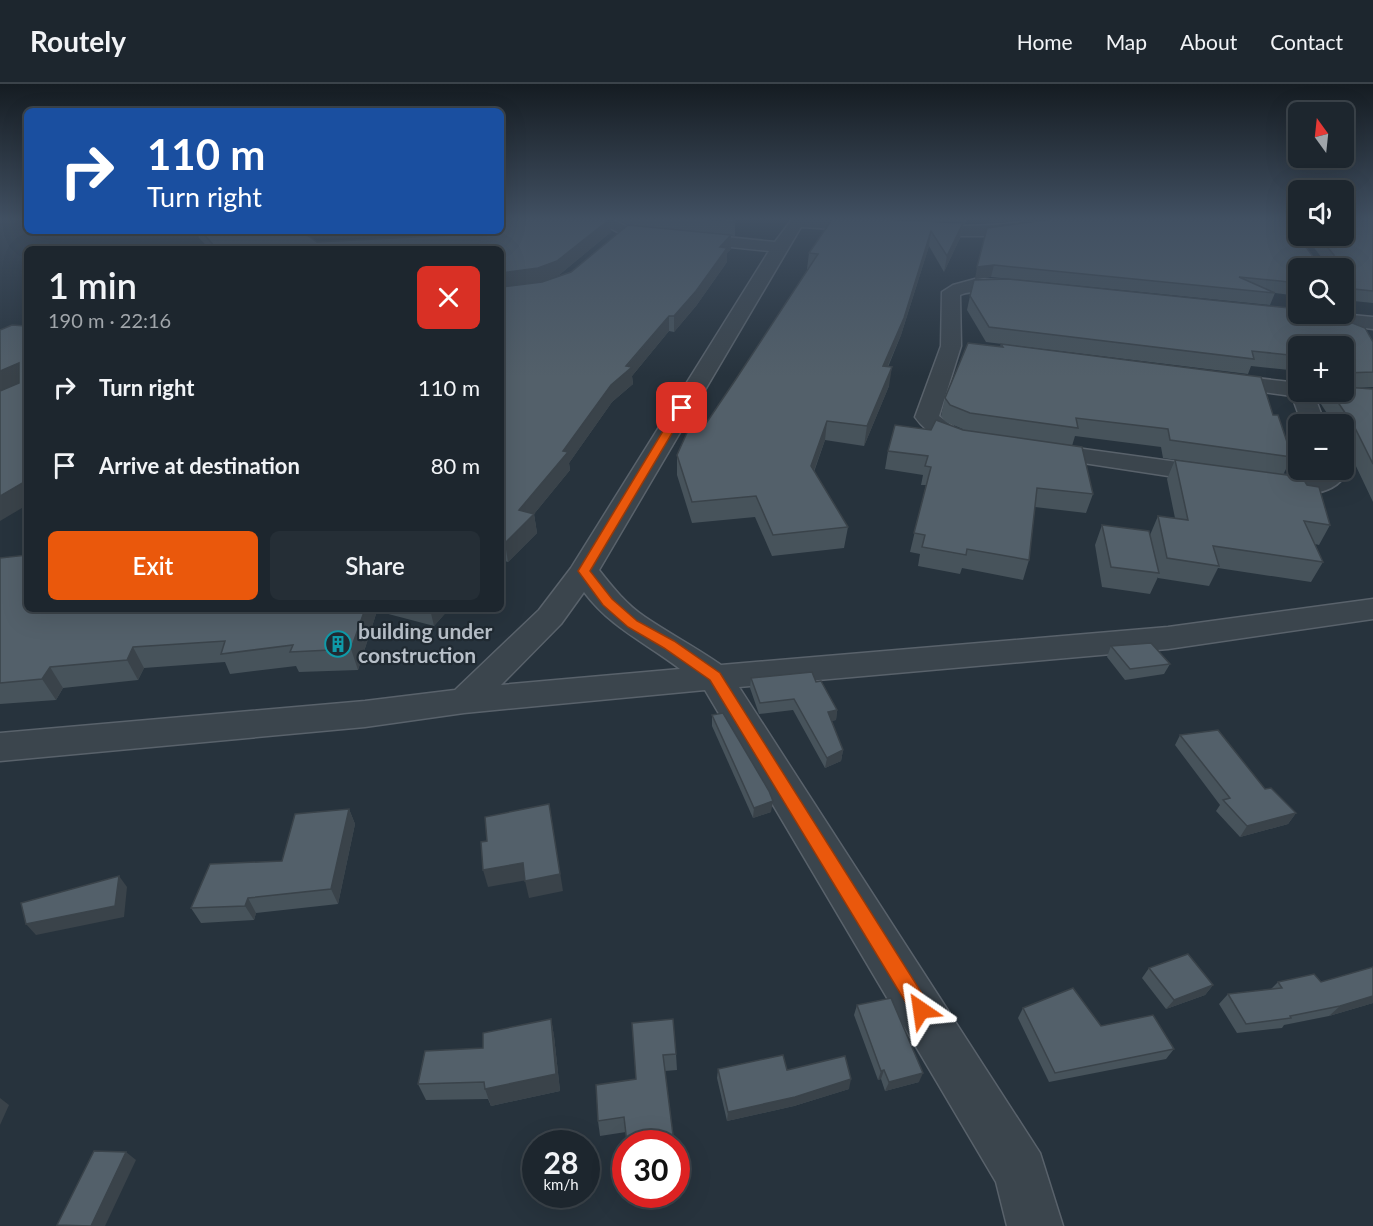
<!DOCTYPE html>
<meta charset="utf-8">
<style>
body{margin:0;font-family:Lato,sans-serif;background:#252e36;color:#f1f3f6;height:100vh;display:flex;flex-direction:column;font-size:22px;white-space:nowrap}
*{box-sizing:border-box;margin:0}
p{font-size:20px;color:#a0a5aa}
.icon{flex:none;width:33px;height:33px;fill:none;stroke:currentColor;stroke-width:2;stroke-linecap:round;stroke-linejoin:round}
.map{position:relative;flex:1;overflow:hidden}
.panel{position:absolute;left:24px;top:162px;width:480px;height:366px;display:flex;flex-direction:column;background:#1d262e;border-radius:9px;box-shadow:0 6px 24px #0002,0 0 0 2px #3b434a}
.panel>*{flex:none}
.banner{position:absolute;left:24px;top:24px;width:480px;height:126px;border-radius:9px;box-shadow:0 6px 24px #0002,0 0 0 2px #3b434a;background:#1a4fa0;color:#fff;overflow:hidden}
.needle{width:39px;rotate:345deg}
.buttons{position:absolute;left:1288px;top:18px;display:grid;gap:12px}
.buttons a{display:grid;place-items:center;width:66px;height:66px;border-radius:9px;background:#1d262e;box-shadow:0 6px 24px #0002,0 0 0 2px #3b434a;font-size:30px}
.speed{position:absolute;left:522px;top:1046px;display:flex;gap:12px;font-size:30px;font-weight:700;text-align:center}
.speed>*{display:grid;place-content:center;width:78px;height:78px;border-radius:50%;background:#1d262e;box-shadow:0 6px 24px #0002,0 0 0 2px #3b434a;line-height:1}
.speed small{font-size:15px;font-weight:400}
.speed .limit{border:9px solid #d22;background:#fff;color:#111}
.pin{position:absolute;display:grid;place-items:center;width:51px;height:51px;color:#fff;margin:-26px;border-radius:12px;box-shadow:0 3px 9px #0006}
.me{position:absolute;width:66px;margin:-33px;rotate:328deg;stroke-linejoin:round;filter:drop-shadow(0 0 4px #0008)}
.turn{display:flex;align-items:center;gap:21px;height:126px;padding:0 24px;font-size:27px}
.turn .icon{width:78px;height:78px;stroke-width:2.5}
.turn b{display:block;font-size:42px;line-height:51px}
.round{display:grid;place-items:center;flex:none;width:63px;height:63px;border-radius:9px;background:#252e36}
.summary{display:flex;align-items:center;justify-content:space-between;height:102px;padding:0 24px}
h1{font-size:36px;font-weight:600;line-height:45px}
.primary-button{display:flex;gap:12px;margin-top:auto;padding:12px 24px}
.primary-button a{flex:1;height:69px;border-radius:9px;background:#ea580c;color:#fff;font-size:24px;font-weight:600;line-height:69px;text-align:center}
.primary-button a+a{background:#252e36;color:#f1f3f6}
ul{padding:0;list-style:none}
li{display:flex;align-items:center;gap:18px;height:78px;padding:0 24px}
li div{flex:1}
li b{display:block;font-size:22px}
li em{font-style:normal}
header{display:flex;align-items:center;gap:36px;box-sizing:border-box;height:84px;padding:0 30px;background:#1d262e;border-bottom:2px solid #3b434a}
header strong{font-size:28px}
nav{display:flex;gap:33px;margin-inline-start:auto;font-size:21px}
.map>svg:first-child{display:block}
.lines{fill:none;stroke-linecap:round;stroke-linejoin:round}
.minor-casing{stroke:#59626b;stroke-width:3}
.minor{fill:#3b454d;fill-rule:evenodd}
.wall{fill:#47535b}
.shaded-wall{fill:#3a434a}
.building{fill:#53606a;stroke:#3a434a;stroke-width:1.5}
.route{fill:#ea580c;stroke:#983908;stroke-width:1.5}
.labels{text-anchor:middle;stroke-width:4.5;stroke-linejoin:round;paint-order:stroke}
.poi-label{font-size:21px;font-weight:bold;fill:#b7bfc8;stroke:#202a32;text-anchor:start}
</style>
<header>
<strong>Routely</strong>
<nav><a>Home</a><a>Map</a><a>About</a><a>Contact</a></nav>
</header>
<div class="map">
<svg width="1373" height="1142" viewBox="0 0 1373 1142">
<rect width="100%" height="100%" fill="#27333d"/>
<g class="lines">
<g class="minor-casing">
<g id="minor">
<path d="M591 134H609L628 143 775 158 793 134C869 134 946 149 1022 138L1026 134H1040L1032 145 991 152H954L801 143 599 486C613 504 627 521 645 533 670 550 697 564 721 581L1168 543 1373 515V535L1168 565 739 603 1040 1069 1063 1142H1007L996 1098 705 606 464 629 365 643 0 677V649L365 617 455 606 539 526 571 484 769 167 625 152ZM584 508C611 544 645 558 680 585L501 601 561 540Z"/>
<path d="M975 195 1016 197 1025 202C1018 211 976 203 960 211L961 262 939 332 956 345 983 352 986 357 983 362C958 368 929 353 915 333L941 262 942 208 953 201Z"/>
<polygon points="1298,224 1299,230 1341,230 1373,233 1373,245 1291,234 1289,230"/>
<polygon points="1221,290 1299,299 1299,308 1313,308 1325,340 1302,340 1292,312 1213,301 1210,296 1213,291"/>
<polygon points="1040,359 1214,383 1223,386 1227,391 1223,396 1214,399 1031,371 1028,366 1031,361"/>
<path d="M1316 386H1340L1344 393C1326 418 1281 410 1256 403L1252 398 1256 393 1265 390 1310 393 1317 390Z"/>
</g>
</g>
<use href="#minor" class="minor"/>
</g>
<g class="wall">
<polygon points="613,134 735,134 735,152 629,141"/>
<polygon points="833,134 968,134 965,140 963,140 960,154 944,188 929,162 901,251 888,283 889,302 864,362 825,356 814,388 848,443 844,464 772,472 755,433 692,439 677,391 677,371 703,344 736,295 809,185 807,185 809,169"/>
<polygon points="1061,134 1314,174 1322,174 1305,152 1344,152 1373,134 1373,219 1344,216 1344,184 1299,184 1299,212 1275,209 1270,221 991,193 975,195"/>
<polygon points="1291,134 1299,134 1299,144"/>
<polygon points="197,147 301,147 317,158 436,152 429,147 611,148 559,191 540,199 731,165 727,169 727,178 696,222 674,248 669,247 632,292 633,300 612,318 569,379 570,386 534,430 537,449 508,478 501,476 501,165 210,165 199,154"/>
<polygon points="970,212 1373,258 1373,303 1357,304 1373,305 1373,418 1344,357 1344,340 1334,340 1319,317 1324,308 1344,308 1344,262 1299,262 1299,287 1251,282 1248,290 986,258 967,226"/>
<polygon points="1001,260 1273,331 1292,373 1283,391 1330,441 1319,461 1315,460 1323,478 1311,498 1218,484 1209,502 1158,494 1158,493 1150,510 1102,503 1095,461 1102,441 1150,451 1158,432 1175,434 1167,395 1175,376 1212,381 1163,374 1161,363 1075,352 1072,362 1093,410 1086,429 1035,423 1029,476 1023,496 962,484 960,490 918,482 920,470 910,468 926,401 921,401 923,391 885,385 888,367 931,346 965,346 946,338 941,332 945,314 1000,263"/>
<polygon points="0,474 27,525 449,525 434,542 377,527 358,586 299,588 296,582 230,590 225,578 144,584 138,596 63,604 56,616 0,620"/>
<polygon points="1111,562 1170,580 1164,590 1125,596 1107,573"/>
<polygon points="751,594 816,598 837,626 836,636 831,637 843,666 841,677 825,684 793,626 759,630 750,604"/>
<polygon points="712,631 771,728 753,734 712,642"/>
<polygon points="1180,651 1265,705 1296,729 1288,740 1240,753 1216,727 1220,721 1175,661"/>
<polygon points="349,725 355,740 338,820 256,829 254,836 201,839 191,824 282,777"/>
<polygon points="1149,884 1213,901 1205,911 1166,925 1142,894"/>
<polygon points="1278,898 1321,898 1373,919 1329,932 1284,941 1282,944 1237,949 1219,920 1228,910 1271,905"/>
<polygon points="857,921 919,998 885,1007 881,995 878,996 854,931"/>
<polygon points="1023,924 1101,942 1174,965 1166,975 1049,998 1018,934"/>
<polygon points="551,935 554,952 560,1007 491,1022 488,1015 426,1016 418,1000 483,964"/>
<polygon points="673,935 676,970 677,986 665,987 626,1048 600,1052 598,1037 636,995"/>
<polygon points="718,985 787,986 849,1005 794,1022 727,1037 717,994"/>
</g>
<g class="shaded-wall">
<polygon points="990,134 1012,134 1011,137 989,139"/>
<polygon points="610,135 611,148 559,191 539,199 501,204 501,189"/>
<polygon points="963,139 960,154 944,188 947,172"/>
<polygon points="931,147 929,162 901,251 880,300 883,282"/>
<polygon points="731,151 731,165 727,169 727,178 696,222 674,248 674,232 720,163"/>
<polygon points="994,181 991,193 975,195 977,183"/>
<polygon points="669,232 669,247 632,292 633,300 612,318 569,379 570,386 534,430 537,449 508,478 505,459 519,426 611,301"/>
<polygon points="19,279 27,296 0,308 0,287"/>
<polygon points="892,283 889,302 864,362 867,342"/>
<polygon points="827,337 825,356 808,403 811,382"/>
<polygon points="24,398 27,403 27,421 0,437 0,412"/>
<polygon points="365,525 377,525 377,527 358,586 351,565"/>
<polygon points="430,525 449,525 434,542"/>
<polygon points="133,563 144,584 138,596 127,576"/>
<polygon points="50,583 63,604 56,616 42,595"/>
<polygon points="837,626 836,636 826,638 828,628"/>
<polygon points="843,666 841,677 825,684 827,674"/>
<polygon points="773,717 771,728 753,734 754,724"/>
<polygon points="549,720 563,807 529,814 525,797"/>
<polygon points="349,725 355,740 338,820 331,805"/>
<polygon points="1296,729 1288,740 1240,753 1247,742"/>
<polygon points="523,779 527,796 488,803 483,786"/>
<polygon points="119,792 127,803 124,833 36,851 26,840"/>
<polygon points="248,814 256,829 254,836 245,822"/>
<polygon points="1213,901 1205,911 1166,925 1174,916"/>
<polygon points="1373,912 1373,919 1329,932 1340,922"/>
<polygon points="551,935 554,952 560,1007 491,1022 485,1005"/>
<polygon points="884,986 881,995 878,996 881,987"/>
<polygon points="923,989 919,998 885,1007 889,998"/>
<polygon points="851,995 849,1005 794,1022 727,1037 728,1028"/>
<polygon points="0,1014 9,1021 0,1041"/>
<polygon points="126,1068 136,1076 105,1142 91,1142"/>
</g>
<g class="building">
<polygon points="501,134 608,134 610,135 557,177 538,184 501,189 501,165 217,165 201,147 301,147 317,158 451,151 445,147 501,147"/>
<polygon points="688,134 735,134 735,138"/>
<polygon points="833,134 855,134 963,139 947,172 931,147 904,234 883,282 892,283 867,342 827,337 811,382 848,443 773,451 756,412 692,418 677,371 690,342 703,344 736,295 818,170 809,169"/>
<polygon points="1061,134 1285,134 1314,174 1334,174 1334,171 1318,152 1344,152 1344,134 1373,134 1373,207 1344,204 1344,184 1299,184 1299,199 1239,193 1275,209 994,181 977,183 987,144"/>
<polygon points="628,141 731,151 720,163 727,164 696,207 674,232 669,232 626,282 632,283 611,301 563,367 568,368 519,426 534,430 505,459 501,458 501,203 542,198 571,188"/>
<polygon points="1008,195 1299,225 1299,230 1330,230 1365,244 1373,258 1373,288 1344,289 1344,262 1299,262 1299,272 1252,267 1254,275 989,243 970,212 974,196"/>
<polygon points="12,241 26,242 27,242 27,399 24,398 0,412 0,307 19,299 19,279 0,287 0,246"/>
<polygon points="968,259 1003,263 1001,260 1261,293 1273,331 1278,331 1292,373 1170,356 1168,345 1076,334 1078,344 970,329 950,321 945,314"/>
<polygon points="1344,303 1373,305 1373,380 1354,342 1331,308 1344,308"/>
<polygon points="936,336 963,346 1082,363 1093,410 1037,404 1029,476 967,465 966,471 922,463 925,451 914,449 931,383 925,382 928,372 888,367 895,341 931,346"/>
<polygon points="1175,376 1302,393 1307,401 1319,403 1330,441 1304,437 1323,478 1213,462 1219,482 1167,474 1158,432 1188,436"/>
<polygon points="1102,441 1149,447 1159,489 1111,483"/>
<polygon points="27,471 27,525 365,525 351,565 290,568 293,561 221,570 225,557 133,563 127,576 50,583 42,595 0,599 0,474"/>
<polygon points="1151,559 1170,580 1130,585 1111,562"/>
<polygon points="812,588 816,598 821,597 837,626 828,628 843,666 827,674 794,615 760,619 751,594"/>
<polygon points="723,629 769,707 773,717 754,724 712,631"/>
<polygon points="1218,646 1265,705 1271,704 1296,729 1247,742 1223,716 1230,714 1180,651"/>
<polygon points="549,720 560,790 525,797 523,779 483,786 481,758 487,757 485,733"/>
<polygon points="349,725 331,805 248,814 245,822 191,824 210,780 282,777 295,730"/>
<polygon points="119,792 115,822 26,840 21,819"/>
<polygon points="1188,870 1213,901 1174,916 1149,884"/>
<polygon points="1373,883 1373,912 1340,922 1290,932 1291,934 1246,940 1228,910 1282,904 1278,898 1314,890 1321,898"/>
<polygon points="1073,904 1101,942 1153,931 1174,965 1055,989 1023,924"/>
<polygon points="891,914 923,989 889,998 884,986 881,987 857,921"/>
<polygon points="551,935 556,990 485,1005 484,998 418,1000 425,967 483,964 483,949"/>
<polygon points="673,935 676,970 663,971 674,1059 627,1059 624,1033 598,1037 596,1001 636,995 632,939"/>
<polygon points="783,971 787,986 845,972 851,995 795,1013 728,1028 718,985"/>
<polygon points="94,1067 126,1068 91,1142 57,1141"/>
</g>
<linearGradient id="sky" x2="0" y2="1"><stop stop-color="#151c22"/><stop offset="0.46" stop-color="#415062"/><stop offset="1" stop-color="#415062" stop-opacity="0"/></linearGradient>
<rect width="1373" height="293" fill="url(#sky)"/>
<polygon class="route" points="682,321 687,324 590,487 612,515 637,537 674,557 720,589 928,919 931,926 928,932 921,935 914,932 710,596 664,564 628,543 603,521 578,487 677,324"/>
<defs>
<g id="building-ring" transform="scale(1.35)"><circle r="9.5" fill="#202a32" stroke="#0f9aa8" stroke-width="1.5"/><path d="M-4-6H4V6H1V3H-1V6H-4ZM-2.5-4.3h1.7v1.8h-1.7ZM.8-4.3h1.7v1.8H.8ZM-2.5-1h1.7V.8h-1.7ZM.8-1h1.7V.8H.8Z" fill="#0f9aa8"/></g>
</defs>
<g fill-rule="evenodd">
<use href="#building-ring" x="338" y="560"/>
</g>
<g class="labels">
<g class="poi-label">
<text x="358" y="555">building under<tspan x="358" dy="24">construction</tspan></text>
</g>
</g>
</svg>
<div class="buttons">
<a><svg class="needle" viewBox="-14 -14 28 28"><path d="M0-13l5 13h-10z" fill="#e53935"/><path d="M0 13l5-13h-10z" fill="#a0a5aa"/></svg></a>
<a><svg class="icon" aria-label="sound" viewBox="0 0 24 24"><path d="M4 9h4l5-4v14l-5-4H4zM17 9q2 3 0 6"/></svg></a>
<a><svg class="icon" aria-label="search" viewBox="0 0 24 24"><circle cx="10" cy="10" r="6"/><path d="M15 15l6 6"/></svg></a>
<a>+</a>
<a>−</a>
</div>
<div class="speed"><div>28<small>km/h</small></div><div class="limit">30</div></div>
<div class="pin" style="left:682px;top:324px;background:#d93025"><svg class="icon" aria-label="arrive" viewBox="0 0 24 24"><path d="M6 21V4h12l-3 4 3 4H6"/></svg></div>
<svg class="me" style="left:921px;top:926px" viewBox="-20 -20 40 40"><path d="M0-17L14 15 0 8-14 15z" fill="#ea580c" stroke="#fff" stroke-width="4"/></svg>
<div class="banner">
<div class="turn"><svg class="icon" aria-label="right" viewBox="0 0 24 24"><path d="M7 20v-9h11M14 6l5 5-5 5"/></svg><div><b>110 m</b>Turn right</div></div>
</div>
<section class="panel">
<div class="summary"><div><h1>1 min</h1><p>190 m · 22:16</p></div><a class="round" style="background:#d93025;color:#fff"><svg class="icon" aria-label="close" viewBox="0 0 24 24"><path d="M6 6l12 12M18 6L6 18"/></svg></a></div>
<ul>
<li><svg class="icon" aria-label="right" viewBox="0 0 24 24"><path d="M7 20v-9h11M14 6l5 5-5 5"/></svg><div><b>Turn right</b></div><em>110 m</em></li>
<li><svg class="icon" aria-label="arrive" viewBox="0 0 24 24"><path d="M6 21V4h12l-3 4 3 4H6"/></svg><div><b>Arrive at destination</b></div><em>80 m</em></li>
</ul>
<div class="primary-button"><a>Exit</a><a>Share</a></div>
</section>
</div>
